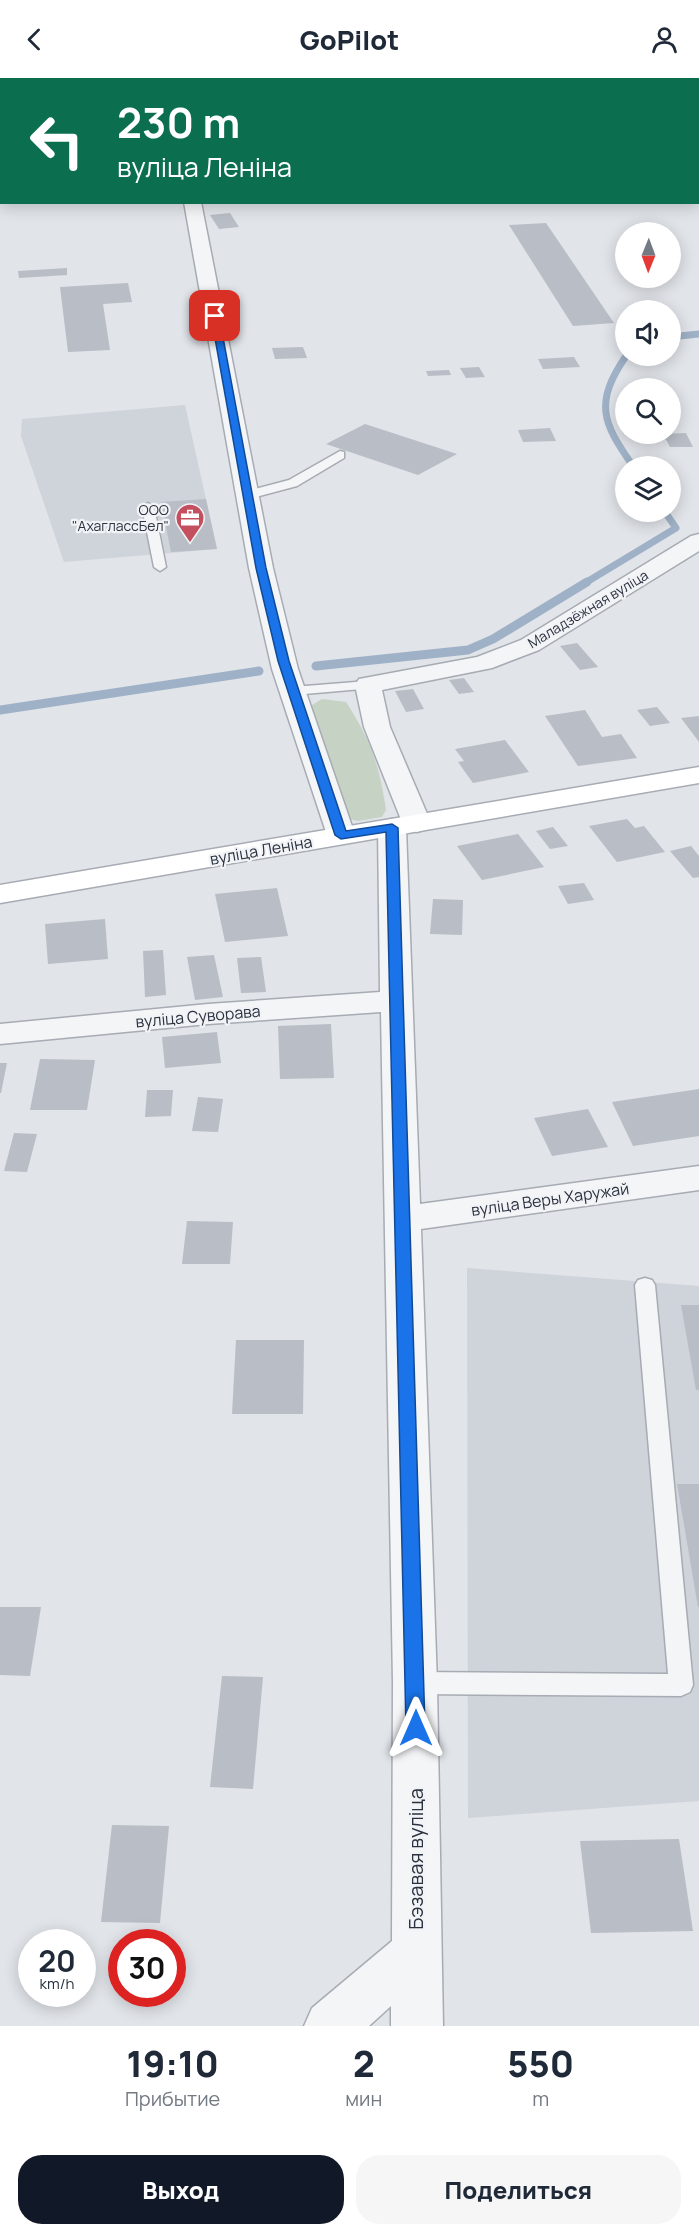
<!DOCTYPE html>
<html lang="ru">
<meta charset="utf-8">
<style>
body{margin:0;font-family:Manrope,sans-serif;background:#f6f6f7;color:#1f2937;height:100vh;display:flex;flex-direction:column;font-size:22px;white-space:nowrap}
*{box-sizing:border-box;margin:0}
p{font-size:20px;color:#747a83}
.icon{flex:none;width:33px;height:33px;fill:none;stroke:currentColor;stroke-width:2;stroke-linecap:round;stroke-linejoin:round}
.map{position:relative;height:1948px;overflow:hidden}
.panel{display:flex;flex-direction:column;background:#fff;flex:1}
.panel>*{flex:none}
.guide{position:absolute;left:0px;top:0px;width:699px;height:126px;box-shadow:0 3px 15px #0003;background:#0b6e4f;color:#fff;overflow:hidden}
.needle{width:39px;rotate:181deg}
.fabs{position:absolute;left:615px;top:144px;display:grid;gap:12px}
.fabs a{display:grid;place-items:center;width:66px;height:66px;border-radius:50%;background:#fff;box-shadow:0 3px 15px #0003;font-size:30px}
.speed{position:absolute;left:18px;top:1851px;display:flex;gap:12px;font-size:30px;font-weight:700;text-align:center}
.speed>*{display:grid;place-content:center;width:78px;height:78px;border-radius:50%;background:#fff;box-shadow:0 3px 15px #0003;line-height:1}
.speed small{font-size:15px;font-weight:400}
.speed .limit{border:9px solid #d22;background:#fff;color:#111}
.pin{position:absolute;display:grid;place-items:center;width:51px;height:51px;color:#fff;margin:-26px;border-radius:12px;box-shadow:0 3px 9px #0006}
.me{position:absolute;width:66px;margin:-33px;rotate:0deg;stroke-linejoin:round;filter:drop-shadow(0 0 4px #0008)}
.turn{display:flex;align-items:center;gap:21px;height:126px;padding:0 18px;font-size:27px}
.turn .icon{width:78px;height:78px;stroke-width:2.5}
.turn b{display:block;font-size:42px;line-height:51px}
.eta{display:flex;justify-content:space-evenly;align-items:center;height:102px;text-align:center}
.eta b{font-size:36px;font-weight:800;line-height:42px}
.action{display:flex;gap:12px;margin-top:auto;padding:12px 18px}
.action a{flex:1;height:69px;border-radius:24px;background:#111827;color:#fff;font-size:24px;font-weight:800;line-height:69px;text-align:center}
.action a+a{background:#f6f6f7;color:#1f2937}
header{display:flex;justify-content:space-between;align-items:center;height:78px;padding:0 18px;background:#fff;font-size:27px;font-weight:800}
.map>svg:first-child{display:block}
.built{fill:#cfd3da}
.green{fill:#c6d2c3}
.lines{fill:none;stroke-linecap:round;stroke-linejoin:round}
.stream-far1{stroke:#9fb1c6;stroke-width:7}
.stream{stroke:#9fb1c6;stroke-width:9}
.building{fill:#b9bdc5}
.lane-casing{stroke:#a7abb3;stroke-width:3}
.street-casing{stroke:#a7abb3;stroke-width:3}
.secondary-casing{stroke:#a7abb3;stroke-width:3}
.lane{fill:#f4f5f7;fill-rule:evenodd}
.street{fill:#f4f5f7;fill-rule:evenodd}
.secondary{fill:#fff;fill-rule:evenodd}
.route{fill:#1a73e8;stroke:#114b97;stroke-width:1.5}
.labels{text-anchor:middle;stroke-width:4.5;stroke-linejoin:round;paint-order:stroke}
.far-poi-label{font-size:14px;fill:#2b323f;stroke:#f1f3f6;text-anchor:end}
.far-street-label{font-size:14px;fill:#2b323f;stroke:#f1f3f6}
.street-label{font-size:16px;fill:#2b323f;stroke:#f1f3f6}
.near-street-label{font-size:20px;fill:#2b323f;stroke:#f1f3f6}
</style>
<header><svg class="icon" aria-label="back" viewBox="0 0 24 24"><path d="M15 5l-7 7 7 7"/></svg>GoPilot<svg class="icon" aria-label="person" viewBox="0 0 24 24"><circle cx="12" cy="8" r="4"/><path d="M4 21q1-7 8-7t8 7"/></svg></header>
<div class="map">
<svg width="699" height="1948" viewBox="0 0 699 1948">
<rect width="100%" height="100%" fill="#e1e4e9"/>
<g class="built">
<polygon points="185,327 217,471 64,484 21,358 22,341"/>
<polygon points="467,1190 699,1208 699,1723 468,1740"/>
</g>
<path class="green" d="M322 621 346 624C371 663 379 686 386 732L382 739 358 743 349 741 311 632 312 627Z"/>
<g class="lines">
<g class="stream-far1">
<polyline points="670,259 699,256"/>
<path d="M626 278C594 325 602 344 633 388"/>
<polyline points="585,505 676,450 665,434"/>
</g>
<g class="stream">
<polyline points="316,588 468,572 493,561 587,504"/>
<polyline points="0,632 259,593"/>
</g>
</g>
<g class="building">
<polygon points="230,135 239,149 219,151 210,137"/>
<polygon points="546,145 614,245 573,248 509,147"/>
<polygon points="67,190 67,197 19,200 18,193"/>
<polygon points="128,205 132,224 103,226 110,272 68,274 60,209"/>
<polygon points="303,269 307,280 275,281 272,270"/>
<polygon points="574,279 580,289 543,291 538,281"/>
<polygon points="479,289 485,299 466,300 460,290"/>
<polygon points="449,292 451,297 428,298 426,293"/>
<polygon points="365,346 457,376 418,397 326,366"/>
<polygon points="550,350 556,363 523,364 518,352"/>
<polygon points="686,355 693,369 670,369 663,356"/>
<polygon points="206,421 217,471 171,474 161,424"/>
<polygon points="577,565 598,589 580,592 560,568"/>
<polygon points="464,600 474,614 459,616 449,602"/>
<polygon points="413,611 424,631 406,634 395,613"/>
<polygon points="657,629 670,645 650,648 637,632"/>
<polygon points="585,632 602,659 621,656 637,680 578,688 545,638"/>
<polygon points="699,638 699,664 681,640"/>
<polygon points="505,662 529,694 473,705 458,684 464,683 455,671"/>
<polygon points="627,741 635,750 644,748 665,774 617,784 589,748"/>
<polygon points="553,749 568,768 550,771 536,753"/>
<polygon points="518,756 544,789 482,802 457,768"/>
<polygon points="691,768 699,778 699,799 693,800 670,773"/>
<polygon points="584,805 594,822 568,826 558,808"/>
<polygon points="277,810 288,858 225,864 215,816"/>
<polygon points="433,821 463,822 462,857 430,856"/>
<polygon points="105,841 108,881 48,886 45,846"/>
<polygon points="163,872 166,917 145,919 143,873"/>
<polygon points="214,877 223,919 195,922 187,879"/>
<polygon points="261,879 266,914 241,915 237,880"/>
<polygon points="331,946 334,1000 280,1001 278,948"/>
<polygon points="217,954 221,985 165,990 162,959"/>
<polygon points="40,981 95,982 87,1032 30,1032"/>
<polygon points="0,985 7,985 1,1015 0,1015"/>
<polygon points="699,1011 699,1058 633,1068 612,1024"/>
<polygon points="147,1012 173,1012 171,1038 145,1039"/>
<polygon points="198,1019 223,1021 218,1054 192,1053"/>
<polygon points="588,1031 608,1069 552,1078 534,1040"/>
<polygon points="14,1055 37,1056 27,1094 4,1093"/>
<polygon points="187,1143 233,1144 230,1186 182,1186"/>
<polygon points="681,1227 699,1227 699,1312 696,1312"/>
<polygon points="236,1262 304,1262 303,1336 232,1336"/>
<polygon points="677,1406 699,1406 699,1529 698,1529"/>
<polygon points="0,1529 41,1529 30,1598 0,1597"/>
<polygon points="222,1598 263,1599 253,1711 210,1709"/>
<polygon points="112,1747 169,1748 160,1845 101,1844"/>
<polygon points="679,1761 693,1853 591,1855 580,1763"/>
</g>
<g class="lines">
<g class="lane-casing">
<g id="lane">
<polygon points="340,373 344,374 344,380 297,408 248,421 242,417 244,414 289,402"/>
<polygon points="148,425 154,429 166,489 160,493 154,489 142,429"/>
<polygon points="368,603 375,607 373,610 293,617 286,613 293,609"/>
<polygon points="645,1200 652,1202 655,1207 693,1607 690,1614 681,1618 415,1616 406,1612 403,1605 406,1598 415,1594 668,1596 635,1207 638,1202"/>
</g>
</g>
<g class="street-casing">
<g id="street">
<polygon points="159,0 173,0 174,2 159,2"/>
<polygon points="184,124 201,124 273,490 298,591 355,757 351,763 341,766 331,763 327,757 272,591 249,490"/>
<polygon points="699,456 699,473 539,572 492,590 382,612 390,649 431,745 427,751 417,754 406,750 420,1126 699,1088 699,1112 421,1151 437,1605 443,1948 391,1948 391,1928 369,1948 304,1948 312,1930 392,1863 393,1605 381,934 208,946 0,966 0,946 208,926 380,914 378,750 382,744 392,741 402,744 364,649 355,607 359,601 477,579 521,562 691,458"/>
</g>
</g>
<g class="secondary-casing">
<polygon id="secondary" points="699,689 699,705 0,825 0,807"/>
</g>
<use href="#lane" class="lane"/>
<use href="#street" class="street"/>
<use href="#secondary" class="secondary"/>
</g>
<polygon class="route" points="215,236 219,238 266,490 289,583 346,753 392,746 398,750 425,1650 422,1655 416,1658 409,1655 406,1650 386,754 341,761 335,757 278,583 256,490 211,238"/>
<defs>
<g id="office-pin" transform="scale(1.5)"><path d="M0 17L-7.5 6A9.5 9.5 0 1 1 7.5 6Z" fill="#c4505f" stroke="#f1f3f6"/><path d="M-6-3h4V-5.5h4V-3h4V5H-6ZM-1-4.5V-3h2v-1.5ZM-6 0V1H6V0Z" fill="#fff"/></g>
</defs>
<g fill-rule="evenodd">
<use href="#office-pin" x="190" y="440"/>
</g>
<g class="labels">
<g class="far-poi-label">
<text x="169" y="437">ООО<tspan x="169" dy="16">"АхаглассБел"</tspan></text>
</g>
<g class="far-street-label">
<text transform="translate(588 531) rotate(-31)" y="5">Маладзёжная вуліца</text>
</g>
<g class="street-label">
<text transform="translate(261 772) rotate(-10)" y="6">вуліца Леніна</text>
<text transform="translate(198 938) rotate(-5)" y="6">вуліца Суворава</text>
<text transform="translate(550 1121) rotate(-8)" y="6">вуліца Веры Харужай</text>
</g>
<g class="near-street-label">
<text transform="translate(416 1781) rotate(-90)" y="7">Бэзавая вуліца</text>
</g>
</g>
</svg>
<div class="fabs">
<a><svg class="needle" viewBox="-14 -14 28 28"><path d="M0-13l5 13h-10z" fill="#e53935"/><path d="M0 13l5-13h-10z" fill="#747a83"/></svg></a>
<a><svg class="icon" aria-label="sound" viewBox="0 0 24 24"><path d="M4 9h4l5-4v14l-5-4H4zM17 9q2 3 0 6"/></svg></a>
<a><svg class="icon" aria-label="search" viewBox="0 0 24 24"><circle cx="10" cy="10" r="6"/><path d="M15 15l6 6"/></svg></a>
<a><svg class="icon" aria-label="layers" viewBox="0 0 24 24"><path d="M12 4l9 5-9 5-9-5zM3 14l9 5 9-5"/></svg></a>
</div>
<div class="speed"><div>20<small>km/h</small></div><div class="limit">30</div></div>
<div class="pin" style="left:215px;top:238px;background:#d93025"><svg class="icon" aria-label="arrive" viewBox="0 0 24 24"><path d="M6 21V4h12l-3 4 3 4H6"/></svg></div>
<svg class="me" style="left:416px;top:1650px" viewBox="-20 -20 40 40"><path d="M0-17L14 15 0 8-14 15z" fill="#1a73e8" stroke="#fff" stroke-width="4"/></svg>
<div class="guide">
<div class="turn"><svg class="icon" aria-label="left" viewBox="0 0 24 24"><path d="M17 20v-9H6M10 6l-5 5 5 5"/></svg><div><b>230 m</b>вуліца Леніна</div></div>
</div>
</div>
<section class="panel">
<div class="eta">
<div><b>19:10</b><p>Прибытие</p></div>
<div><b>2</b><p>мин</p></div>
<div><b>550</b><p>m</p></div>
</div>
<div class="action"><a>Выход</a><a>Поделиться</a></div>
</section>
